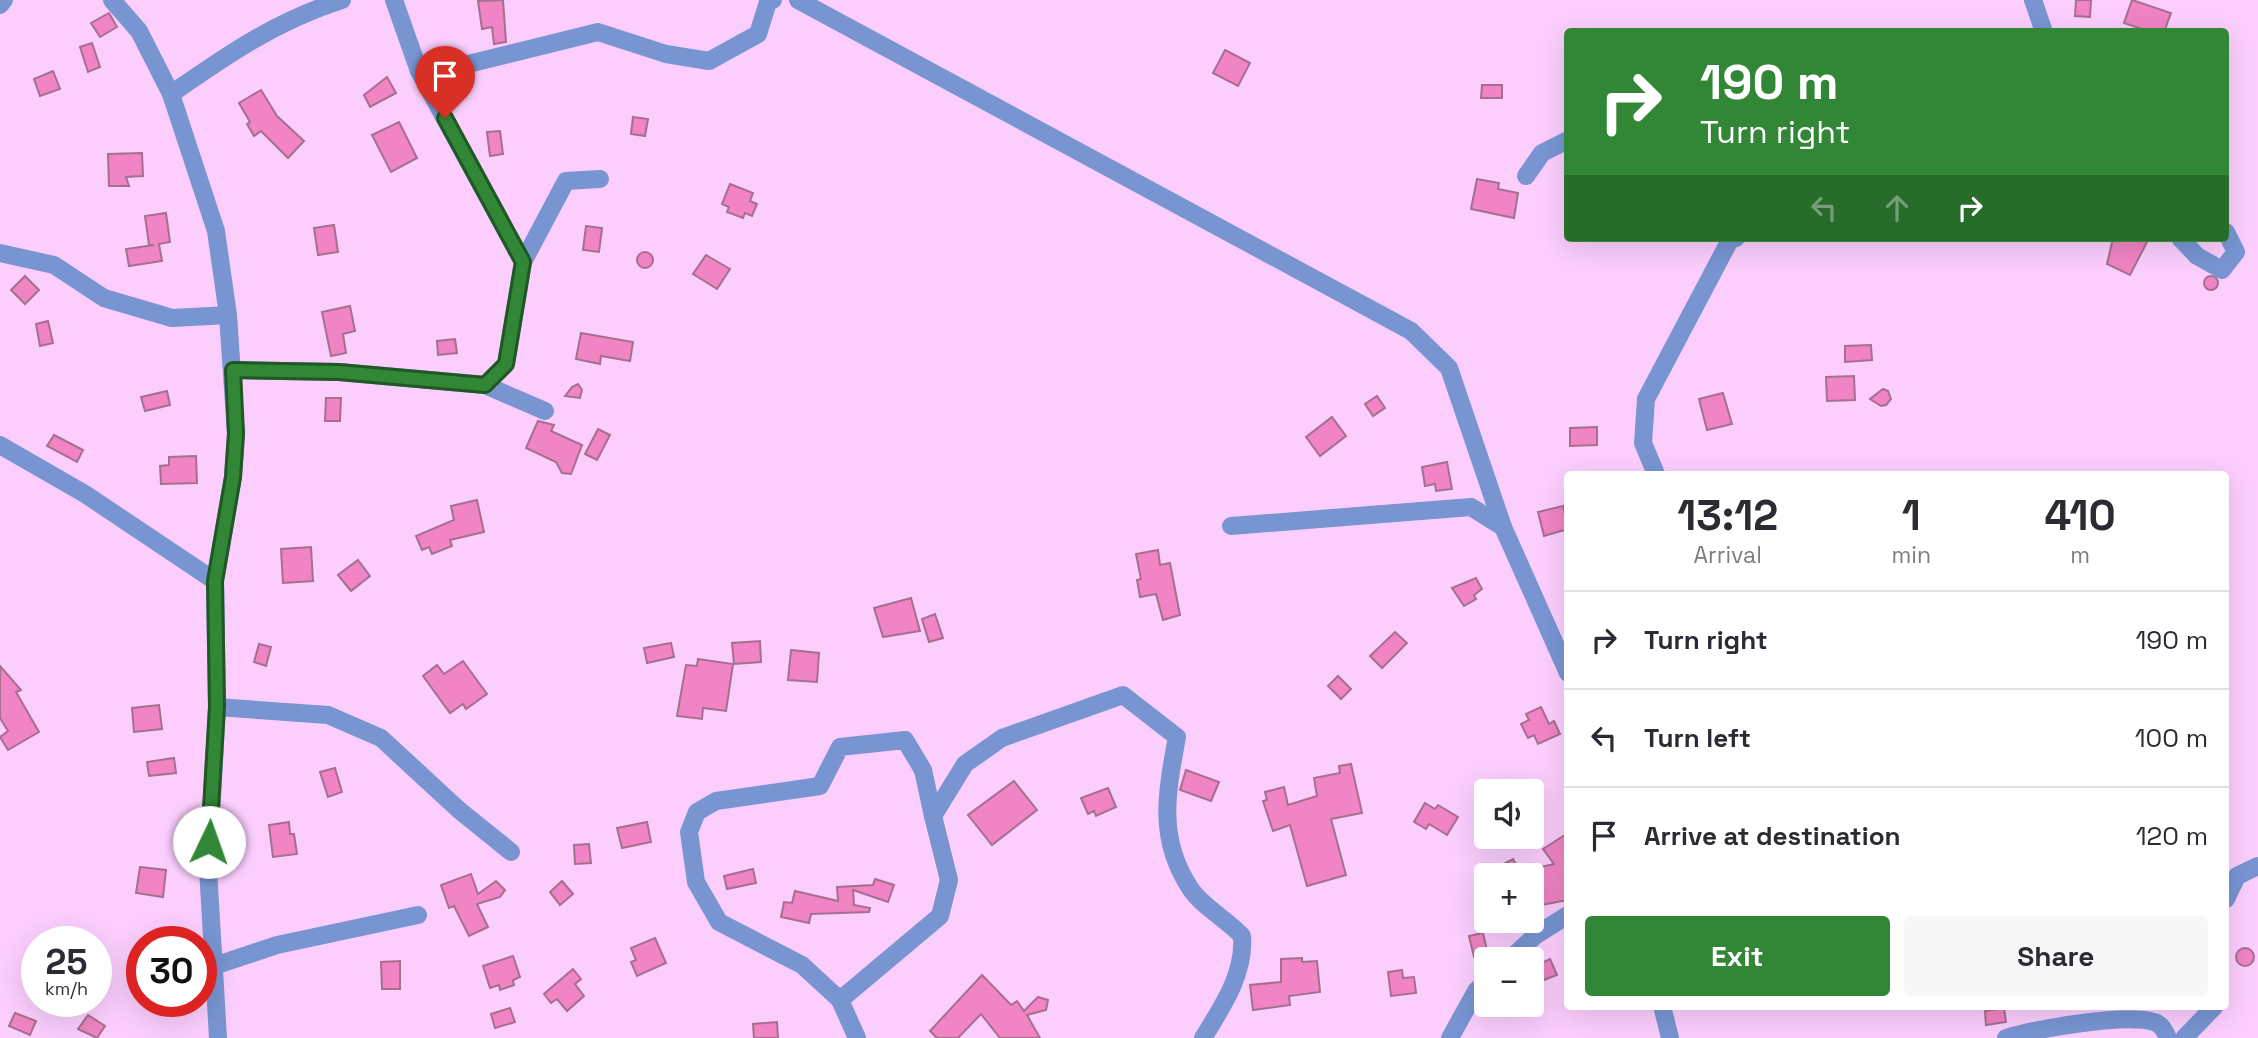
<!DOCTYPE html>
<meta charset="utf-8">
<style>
body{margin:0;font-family:"Space Grotesk",sans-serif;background:#f7f7f7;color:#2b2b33;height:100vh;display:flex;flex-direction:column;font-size:26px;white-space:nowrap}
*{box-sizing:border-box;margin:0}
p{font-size:23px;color:#7c7c81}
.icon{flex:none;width:38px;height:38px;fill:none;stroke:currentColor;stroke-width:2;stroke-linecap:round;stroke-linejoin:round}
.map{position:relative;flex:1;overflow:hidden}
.details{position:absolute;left:1564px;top:471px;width:665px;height:539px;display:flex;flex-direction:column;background:#fff;border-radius:7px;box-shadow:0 7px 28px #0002}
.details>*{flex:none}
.guide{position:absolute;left:1564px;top:28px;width:665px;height:214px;border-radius:7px;box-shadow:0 7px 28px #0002;background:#318736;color:#fff;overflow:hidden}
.controls{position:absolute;left:1474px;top:779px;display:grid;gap:14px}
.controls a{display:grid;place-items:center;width:70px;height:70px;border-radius:7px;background:#fff;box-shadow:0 7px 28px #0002;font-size:35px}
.speed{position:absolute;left:21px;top:926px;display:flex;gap:14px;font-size:35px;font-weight:700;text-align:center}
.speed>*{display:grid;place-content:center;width:91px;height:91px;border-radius:50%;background:#fff;box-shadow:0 7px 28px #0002;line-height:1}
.speed small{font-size:18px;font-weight:400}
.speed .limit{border:10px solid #d22;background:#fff;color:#111}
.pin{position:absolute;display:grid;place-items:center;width:60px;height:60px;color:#fff;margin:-72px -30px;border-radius:50% 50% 50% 0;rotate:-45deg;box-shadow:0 0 7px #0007}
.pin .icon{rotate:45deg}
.me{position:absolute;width:77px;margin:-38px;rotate:3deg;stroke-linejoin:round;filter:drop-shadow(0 0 5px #0008)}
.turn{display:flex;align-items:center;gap:24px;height:147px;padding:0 21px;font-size:32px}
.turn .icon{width:91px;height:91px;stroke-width:2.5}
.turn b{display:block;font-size:49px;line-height:60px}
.lanes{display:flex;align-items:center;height:66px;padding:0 21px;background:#0003;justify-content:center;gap:35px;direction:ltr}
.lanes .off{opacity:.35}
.eta{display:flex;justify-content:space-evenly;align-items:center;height:119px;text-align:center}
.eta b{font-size:42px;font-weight:600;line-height:49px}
.primary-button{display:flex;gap:14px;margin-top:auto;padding:14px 21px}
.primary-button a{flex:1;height:80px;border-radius:7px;background:#318736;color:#fff;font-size:28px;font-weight:600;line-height:80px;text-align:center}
.primary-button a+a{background:#f7f7f7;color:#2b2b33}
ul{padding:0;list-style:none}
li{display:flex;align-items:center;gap:21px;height:98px;padding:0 21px;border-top:2px solid #e1e1e2}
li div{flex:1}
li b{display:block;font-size:26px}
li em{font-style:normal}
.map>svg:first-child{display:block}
.building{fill:#f084c5;stroke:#a66f8f;stroke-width:2}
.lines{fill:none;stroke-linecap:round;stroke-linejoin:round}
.minor{stroke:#7895d2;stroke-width:18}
.route-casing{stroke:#205823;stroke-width:18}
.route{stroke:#318736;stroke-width:12}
</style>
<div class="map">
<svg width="2258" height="1038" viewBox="0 0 2258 1038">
<rect width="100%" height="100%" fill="#fbcefe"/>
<g class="building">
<polygon points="503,0 506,42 494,44 492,27 482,29 478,1"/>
<polygon points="2076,0 2091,0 2090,17 2075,16"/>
<polygon points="2132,0 2171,13 2164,32 2150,32 2124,23"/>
<polygon points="109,13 117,27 100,37 91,23"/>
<polygon points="92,43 100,67 88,72 80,47"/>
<polygon points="1225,50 1250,63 1238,86 1213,73"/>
<polygon points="53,71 60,89 40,96 34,79"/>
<polygon points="387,77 396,93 370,107 364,95"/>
<polygon points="1482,85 1502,85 1502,98 1481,98"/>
<polygon points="261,90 277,116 304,141 288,158 261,131 254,136 247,124 250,122 239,103"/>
<polygon points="633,117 648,119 645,136 631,134"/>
<polygon points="399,122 417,158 391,172 372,135"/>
<polygon points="500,131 503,154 490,156 487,132"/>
<polygon points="142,153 143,176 126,177 129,186 109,186 108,154"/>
<polygon points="1477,179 1499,183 1498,189 1518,193 1514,218 1471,209"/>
<polygon points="730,184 753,193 750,201 757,204 752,216 745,213 743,218 727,212 729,207 722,204"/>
<polygon points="166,213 170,242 159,244 162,261 129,266 126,249 154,245 149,245 145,216"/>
<polygon points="334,225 338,252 318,255 314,228"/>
<polygon points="586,226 602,228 599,252 583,250"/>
<polygon points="2113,238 2137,238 2147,242 2130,275 2107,264"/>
<circle cx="645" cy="260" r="8"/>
<polygon points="706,255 730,269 717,289 693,274"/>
<polygon points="25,276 39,290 25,304 11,290"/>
<circle cx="2211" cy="283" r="7"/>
<polygon points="350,306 355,331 343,334 346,353 331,356 322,312"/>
<polygon points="48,321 53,343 40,346 36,324"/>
<polygon points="581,333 633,342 630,361 601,356 600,364 576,359"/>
<polygon points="455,339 457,353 438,355 437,341"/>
<polygon points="1871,345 1872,360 1845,362 1845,346"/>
<polygon points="1854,376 1855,400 1827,401 1826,377"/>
<polygon points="578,384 582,390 580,398 565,396 572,387"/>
<polygon points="1883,389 1888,391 1891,399 1886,405 1881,406 1870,399"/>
<polygon points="167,391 170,405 145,411 141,397"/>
<polygon points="1723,393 1732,424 1707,430 1699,399"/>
<polygon points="1377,396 1385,408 1373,416 1365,404"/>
<polygon points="326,398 341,398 340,421 325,421"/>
<polygon points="1332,417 1346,436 1320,456 1306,437"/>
<polygon points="538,421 554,425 551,431 582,445 571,474 562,473 556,462 526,448"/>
<polygon points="1597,427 1597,445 1570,446 1570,428"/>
<polygon points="598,429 610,435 597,460 585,454"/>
<polygon points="54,435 83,450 77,462 47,446"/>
<polygon points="196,456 197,483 161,484 160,466 169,465 169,457"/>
<polygon points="1447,462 1452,489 1436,491 1435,484 1425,486 1422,467"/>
<polygon points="477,500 484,532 450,540 452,546 432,554 429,547 422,550 416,536 454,520 451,506"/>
<polygon points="1563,506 1568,529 1544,536 1538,512"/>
<polygon points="311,547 313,581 283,583 281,549"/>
<polygon points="1158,550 1160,565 1170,563 1180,615 1163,620 1156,594 1140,597 1137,580 1141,579 1136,554"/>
<polygon points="358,560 370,576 351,591 338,575"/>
<polygon points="1476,578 1482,589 1474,595 1476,599 1464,606 1452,588"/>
<polygon points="911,598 920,631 883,637 874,608"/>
<polygon points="935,614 943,638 929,642 922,619"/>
<polygon points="1395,632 1407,643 1382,668 1370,656"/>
<polygon points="760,641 761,662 734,664 732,643"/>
<polygon points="671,643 674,657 647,663 644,648"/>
<polygon points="259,644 271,647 266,666 254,662"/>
<polygon points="791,650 819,653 817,682 788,680"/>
<polygon points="698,659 733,664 726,711 703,708 702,719 677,716 686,665 697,666"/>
<polygon points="463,661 487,694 466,709 463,704 450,713 423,676 437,665 444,674"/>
<polygon points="0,666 21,690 16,692 39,732 8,750 0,737 8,731 0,718"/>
<polygon points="1338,676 1351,689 1341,699 1328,686"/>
<polygon points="159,705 162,729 134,732 132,708"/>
<polygon points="1541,707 1549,724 1554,721 1560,734 1538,744 1534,735 1528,738 1521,724 1529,720 1526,714"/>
<polygon points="174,758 176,773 149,776 147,762"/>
<polygon points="1351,764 1362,813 1331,819 1346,875 1307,886 1290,825 1273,831 1263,801 1267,800 1265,792 1284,787 1288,805 1317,796 1314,778 1340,773 1339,766"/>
<polygon points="335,768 342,792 328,797 320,772"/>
<polygon points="1186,770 1219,782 1211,801 1180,790"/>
<polygon points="1014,781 1037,810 992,845 968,815"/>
<polygon points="1108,788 1116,807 1096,816 1094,811 1088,814 1081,798"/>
<polygon points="1425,803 1435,809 1438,805 1458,817 1447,835 1429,824 1426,829 1414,822"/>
<polygon points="289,822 290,834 294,834 297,854 273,857 269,825"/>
<polygon points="647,822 651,842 622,848 617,828"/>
<polygon points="1568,833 1568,900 1531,907 1531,869 1554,864 1543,849"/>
<polygon points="589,844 591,863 575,864 574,845"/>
<polygon points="1513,859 1521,875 1482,875"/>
<polygon points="140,867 166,870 163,897 136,893"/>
<polygon points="753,869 756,883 727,889 724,876"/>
<polygon points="471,874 478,894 496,881 505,890 500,897 477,904 488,927 469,936 454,906 449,908 441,885"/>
<polygon points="875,879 894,885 888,902 853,890 854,905 870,908 869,912 811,914 809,923 781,917 784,902 792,903 795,891 838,901 837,887 873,885"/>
<polygon points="562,881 573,894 560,905 550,892"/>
<polygon points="1483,933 1488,954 1474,957 1469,936"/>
<polygon points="655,938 666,963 637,976 631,962 636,960 631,948"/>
<circle cx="2245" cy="957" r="9"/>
<polygon points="513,956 520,977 513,980 514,985 500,990 499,985 490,988 483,966"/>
<polygon points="1302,958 1302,962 1317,961 1320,992 1289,996 1290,1005 1253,1010 1250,985 1281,982 1281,959"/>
<polygon points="1550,959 1557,975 1544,980 1537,965"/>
<polygon points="400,961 400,989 382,989 381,962"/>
<polygon points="573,969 581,979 575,984 584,996 567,1011 557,999 551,1003 544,994"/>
<polygon points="1402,970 1403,978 1414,977 1416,993 1391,996 1388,972"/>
<polygon points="982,975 1011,1005 1017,1001 1024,1011 1038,997 1048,1000 1046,1010 1027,1015 1040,1038 1000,1038 981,1014 958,1038 937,1038 930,1031"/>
<polygon points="510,1008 515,1022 495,1028 491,1014"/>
<polygon points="2004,1008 2006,1022 1986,1025 1985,1011"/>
<polygon points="15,1013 36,1021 30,1035 9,1026"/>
<polygon points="88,1015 105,1026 97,1038 78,1029"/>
<polygon points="777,1022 778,1038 754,1038 753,1024"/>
</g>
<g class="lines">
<g class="minor">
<polyline points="112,0 139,31 171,94 216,231 228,315 236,434 233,477 215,581 217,707 208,869 218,1038"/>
<polyline points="798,0 1411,331 1449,368 1503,527 1568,673"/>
<polyline points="2033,0 2044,32"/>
<polyline points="0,5 4,0"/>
<polyline points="419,71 456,67 598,32 666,54 709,61 758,34 768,2 773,0"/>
<path d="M171 94C227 55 276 21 342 0"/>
<polyline points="1526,176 1542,153 1568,140"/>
<polyline points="2180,238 2197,256 2222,270 2236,252 2226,232"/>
<polyline points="0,253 54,265 104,298 172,318 228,315"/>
<polyline points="523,262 566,181 600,179"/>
<polyline points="232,370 339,372 485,385 506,364 523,262 419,71 394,0"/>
<polyline points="485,385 545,411"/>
<polyline points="0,445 85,494 215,581"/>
<polyline points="1656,474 1643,443 1646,399 1730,240 1736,238"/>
<polyline points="1231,526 1471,507 1503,527"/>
<polyline points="217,707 328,715 381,738 459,810 511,852"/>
<polyline points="2226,899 2237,876 2258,866"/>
<polyline points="1510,959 1536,935 1568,915"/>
<polyline points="214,966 277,945 418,915"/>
<path d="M840 1000 940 916 949 880 933 816 965 764 1002 738 1123 695 1177 737C1167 792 1157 838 1190 888 1202 907 1227 919 1242 936 1245 974 1222 1007 1203 1038"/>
<polyline points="1662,1006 1670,1038"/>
<polyline points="857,1038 840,1000 802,965 719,922 696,882 689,832 697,812 716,801 820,786 840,747 905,740 923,770 933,816"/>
<polyline points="1450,1038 1476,991 1486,982"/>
<path d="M2006 1038C2036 1029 2125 1013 2154 1022 2162 1024 2165 1032 2168 1038"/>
<polyline points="2184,1038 2215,1006"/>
</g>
</g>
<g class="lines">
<g class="route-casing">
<polyline id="route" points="209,842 217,707 215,581 233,477 236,434 233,370 339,372 485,385 506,364 523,262 445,118"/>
</g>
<use href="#route" class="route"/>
</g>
</svg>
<div class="controls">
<a><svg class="icon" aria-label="sound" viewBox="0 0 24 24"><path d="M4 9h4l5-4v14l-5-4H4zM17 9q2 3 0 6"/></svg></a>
<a>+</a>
<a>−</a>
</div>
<div class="speed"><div>25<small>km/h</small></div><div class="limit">30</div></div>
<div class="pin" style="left:445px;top:118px;background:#d93025"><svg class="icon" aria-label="arrive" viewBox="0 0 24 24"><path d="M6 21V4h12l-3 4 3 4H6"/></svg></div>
<svg class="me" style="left:209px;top:842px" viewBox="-20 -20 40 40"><circle r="19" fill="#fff"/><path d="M0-13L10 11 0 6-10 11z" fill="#318736"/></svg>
<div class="guide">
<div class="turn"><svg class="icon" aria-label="right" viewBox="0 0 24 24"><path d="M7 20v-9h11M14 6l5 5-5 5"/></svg><div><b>190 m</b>Turn right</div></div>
<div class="lanes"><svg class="icon off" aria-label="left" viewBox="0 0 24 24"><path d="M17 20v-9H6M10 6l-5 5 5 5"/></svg><svg class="icon off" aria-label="ahead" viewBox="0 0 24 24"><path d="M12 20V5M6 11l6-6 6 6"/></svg><svg class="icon" aria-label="right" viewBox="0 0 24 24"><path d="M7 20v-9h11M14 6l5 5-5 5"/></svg></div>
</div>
<section class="details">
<div class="eta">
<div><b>13:12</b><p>Arrival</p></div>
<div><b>1</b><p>min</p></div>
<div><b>410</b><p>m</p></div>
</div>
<ul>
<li><svg class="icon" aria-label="right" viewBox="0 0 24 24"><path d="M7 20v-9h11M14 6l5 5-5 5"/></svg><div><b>Turn right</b></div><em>190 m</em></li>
<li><svg class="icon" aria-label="left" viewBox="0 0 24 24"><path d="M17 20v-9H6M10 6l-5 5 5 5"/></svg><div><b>Turn left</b></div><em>100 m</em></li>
<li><svg class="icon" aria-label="arrive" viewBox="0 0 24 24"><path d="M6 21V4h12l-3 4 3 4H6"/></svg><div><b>Arrive at destination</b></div><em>120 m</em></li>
</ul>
<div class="primary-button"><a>Exit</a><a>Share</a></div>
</section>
</div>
